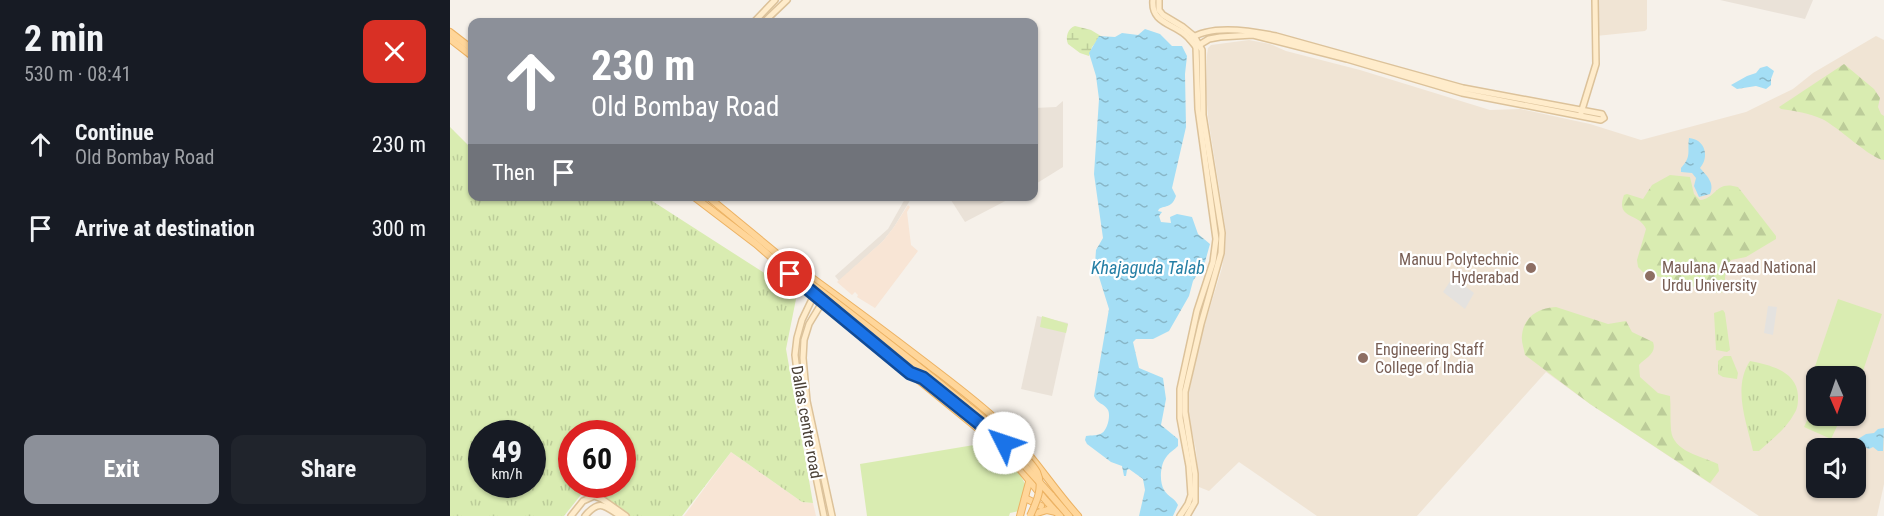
<!DOCTYPE html>
<meta charset="utf-8">
<style>
body{margin:0;font-family:"Roboto Condensed",sans-serif;background:#20242c;color:#f1f3f6;height:100vh;display:flex;flex-direction:column;font-size:22px;white-space:nowrap}
*{box-sizing:border-box;margin:0}
p{font-size:20px;color:#9ea1a6}
.icon{flex:none;width:33px;height:33px;fill:none;stroke:currentColor;stroke-width:2;stroke-linecap:round;stroke-linejoin:round}
.map{position:relative;flex:1;overflow:hidden}
.side{display:flex;flex-direction:column;background:#171b24;width:450px}
.side>*{flex:none}
.guide{position:absolute;left:18px;top:18px;width:570px;height:183px;border-radius:12px;box-shadow:0 2px 4px #0004;background:#8c9099;color:#fff;overflow:hidden}
.needle{width:39px;rotate:178deg}
.fabs{position:absolute;left:1356px;top:366px;display:grid;gap:12px}
.fabs a{display:grid;place-items:center;width:60px;height:60px;border-radius:12px;background:#171b24;box-shadow:0 2px 4px #0004;font-size:30px}
.speed{position:absolute;left:18px;top:420px;display:flex;gap:12px;font-size:30px;font-weight:700;text-align:center}
.speed>*{display:grid;place-content:center;width:78px;height:78px;border-radius:50%;background:#171b24;box-shadow:0 2px 4px #0004;line-height:1}
.speed small{font-size:15px;font-weight:400}
.speed .limit{border:9px solid #d22;background:#fff;color:#111}
.pin{position:absolute;display:grid;place-items:center;width:51px;height:51px;color:#fff;margin:-26px;border:3px solid #fff;border-radius:50%;box-shadow:0 2px 6px #0007}
.me{position:absolute;width:66px;margin:-33px;rotate:311deg;stroke-linejoin:round;filter:drop-shadow(0 0 4px #0008)}
.turn{display:flex;align-items:center;gap:21px;height:126px;padding:0 24px;font-size:27px}
.turn .icon{width:78px;height:78px;stroke-width:2.5}
.turn b{display:block;font-size:42px;line-height:51px}
.then{display:flex;align-items:center;height:57px;padding:0 24px;background:#0003;gap:12px;font-size:22px}
.round{display:grid;place-items:center;flex:none;width:63px;height:63px;border-radius:12px;background:#20242c}
.headline{display:flex;align-items:center;justify-content:space-between;height:102px;padding:0 24px}
h1{font-size:36px;font-weight:700;line-height:45px}
.primary-button{display:flex;gap:12px;margin-top:auto;padding:12px 24px}
.primary-button a{flex:1;height:69px;border-radius:12px;background:#8c9099;color:#fff;font-size:24px;font-weight:700;line-height:69px;text-align:center}
.primary-button a+a{background:#20242c;color:#f1f3f6}
ul{padding:0;list-style:none}
li{display:flex;align-items:center;gap:18px;height:84px;padding:0 24px}
li div{flex:1}
li b{display:block;font-size:22px}
li em{font-style:normal}
main{display:flex;flex:1;min-height:0}
.map>svg:first-child{display:block}
.residential{fill:#eae2d8}
.commercial{fill:#f8e5d5}
.education{fill:#f0e4d4;fill-rule:evenodd}
.grass{fill:url(#grass-tufts);fill-rule:evenodd}
.forest{fill:url(#forest-firs)}
.wetland{fill:url(#wetland-marsh)}
.park{fill:#d9ecb1}
.parking{fill:#e4e2df}
.water{fill:url(#water-ripples)}
.lines{fill:none;stroke-linecap:round;stroke-linejoin:round}
.secondary-casing{stroke:#dcc29a;stroke-width:8}
.primary-casing{stroke:#ecb263;stroke-width:8}
.secondary{stroke:#ffeccb;stroke-width:5}
.primary{stroke:#ffd69a;stroke-width:6}
.primary-bridge-casing{stroke:#ecb263;stroke-width:8;stroke-linecap:butt}
.primary-bridge{stroke:#ffd69a;stroke-width:6}
.route-casing{stroke:#114b97;stroke-width:15}
.route{stroke:#1a73e8;stroke-width:10}
.education-dot{fill:#8d6e63;stroke:#fff;stroke-width:2}
.labels{text-anchor:middle;stroke-width:4.5;stroke-linejoin:round;paint-order:stroke}
.education-label{font-size:16px;fill:#785e54;stroke:#fff;text-anchor:start}
.street-label{font-size:16px;fill:#4b4137;stroke:#fff}
.water-label{font-size:18px;font-style:italic;fill:#257fa5;stroke:#fff}
</style>
<main>
<section class="side">
<div class="headline"><div><h1>2 min</h1><p>530 m · 08:41</p></div><a class="round" style="background:#d93025;color:#fff"><svg class="icon" aria-label="close" viewBox="0 0 24 24"><path d="M6 6l12 12M18 6L6 18"/></svg></a></div>
<ul>
<li><svg class="icon" aria-label="ahead" viewBox="0 0 24 24"><path d="M12 20V5M6 11l6-6 6 6"/></svg><div><b>Continue</b><p>Old Bombay Road</p></div><em>230 m</em></li>
<li><svg class="icon" aria-label="arrive" viewBox="0 0 24 24"><path d="M6 21V4h12l-3 4 3 4H6"/></svg><div><b>Arrive at destination</b></div><em>300 m</em></li>
</ul>
<div class="primary-button"><a>Exit</a><a>Share</a></div>
</section>
<div class="map">
<svg width="1434" height="516" viewBox="0 0 1434 516">
<defs>
<pattern id="grass-tufts" width="24" height="20" patternUnits="userSpaceOnUse" patternTransform="scale(1.5)"><rect width="24" height="20" fill="#d9ecb1"/><path d="M3 7l-1-3M5 7V3M7 7l1-3M15 17l-1-3M17 17v-4M19 17l1-3" fill="none" stroke="#bccc99"/></pattern>
<pattern id="forest-firs" width="22" height="20" patternUnits="userSpaceOnUse" patternTransform="scale(1.5)"><rect width="22" height="20" fill="#d9ecb1"/><path d="M5 1l3.5 6h-7zM16 11l3.5 6h-7z" fill="#bccc99"/></pattern>
<pattern id="wetland-marsh" width="20" height="14" patternUnits="userSpaceOnUse" patternTransform="scale(1.5)"><rect width="20" height="14" fill="#d9ecb1"/><path d="M1 5h8M5 5V1M11 12h8M15 12V8" fill="none" stroke="#bccc99"/></pattern>
<pattern id="water-ripples" width="26" height="14" patternUnits="userSpaceOnUse" patternTransform="scale(1.5)"><rect width="26" height="14" fill="#a4def5"/><path d="M2 4q2-2 4 0t4 0M15 11q2-2 4 0t4 0" fill="none" stroke="#88b6c7"/></pattern>
</defs>
<rect width="100%" height="100%" fill="#f6f1ea"/>
<g class="residential">
<polygon points="1270,0 1363,0 1355,19"/>
<polygon points="613,101 613,167 584,185 584,108 606,107"/>
<polygon points="456,197 462,197 444,227 433,241 389,281 385,276 438,229"/>
<polygon points="499,197 563,197 515,222"/>
<polygon points="587,316 618,323 602,396 571,389"/>
</g>
<g class="commercial">
<polygon points="458,205 460,207 457,212 461,245 468,251 425,308 407,297 408,295 405,292 402,295 387,282 433,241 444,227"/>
<polygon points="281,452 352,502 363,503 366,516 234,516"/>
</g>
<g class="education">
<polygon points="1145,0 1197,0 1197,29 1195,31 1146,36"/>
<path d="M1426 36 1434 40V484L1427 516H1309L1140 404 1096 372 967 516H867L789 462 759 491 749 487 746 450 739 418V392L752 333 772 268 775 248 776 232 758 117 756 91 757 55 758 48 761 45 799 40 820 44 836 51 910 70 1040 110 1070 109 1140 124 1191 140 1296 112 1343 89 1363 73ZM1366 376H1406V416H1366ZM1366 448H1406V488H1366Z"/>
</g>
<g class="grass">
<path d="M0 127 22 149V196L196 197 347 294 336 349 363 503 352 502 281 452 232 516H176L138 486 114 516H0ZM32 434H82V484H32ZM122 434H172V484H122Z"/>
<polygon points="1273,310 1275,313 1280,350 1277,352 1266,350 1264,313"/>
<polygon points="1274,356 1281,356 1288,373 1287,379 1273,377 1268,374 1268,361"/>
<path d="M1300 361C1320 365 1347 371 1348 396 1348 403 1348 408 1344 414 1336 429 1321 440 1309 451H1303C1297 423 1282 388 1300 361Z"/>
</g>
<g class="forest">
<path d="M1394 64 1424 89 1430 98 1428 107 1431 114 1434 116V160C1422 160 1387 126 1372 119 1359 113 1345 111 1331 109L1329 107Z"/>
<path d="M1220 175 1240 177 1244 194 1250 200C1267 198 1265 180 1288 187L1326 236V239L1296 257 1281 260 1276 267 1274 290 1271 293 1261 292 1193 272 1188 267 1187 260 1196 229C1189 212 1165 220 1174 195L1177 194 1193 199 1202 185Z"/>
<path d="M1106 307 1158 324 1176 321 1182 332 1203 342C1207 354 1196 357 1189 365L1190 377 1208 393 1220 396C1221 407 1220 419 1221 430 1223 452 1252 456 1268 464L1269 471 1260 483 1140 404 1075 355C1074 348 1071 342 1072 335 1074 316 1089 308 1106 307Z"/>
</g>
<path class="wetland" d="M625 26 641 30 651 36 642 47 639 56 630 53 618 44C615 37 618 28 625 26Z"/>
<g class="park">
<polygon points="1388,299 1432,314 1406,392 1406,376 1366,376 1366,394 1357,390"/>
<polygon points="592,316 618,324 616,333 590,327"/>
<polygon points="1362,410 1366,412 1366,416 1374,416 1389,422 1381,439 1354,427"/>
<polygon points="524,445 539,459 545,452 553,459 551,464 557,468 560,463 570,474 575,484 569,511 560,513 559,516 417,516 410,464"/>
</g>
<g class="parking">
<polygon points="1003,277 1024,293 1015,309 993,292"/>
<polygon points="1318,306 1327,307 1323,335 1314,333"/>
</g>
<g class="water">
<path d="M695 29 710 34 722 46H732L737 56 735 74 736 127 722 188 726 196C722 208 716 205 709 209L708 211 712 212 709 216 711 222 721 223 720 217 727 214 742 217 748 234 760 244 755 262 743 281 739 296 719 331 703 339H686L683 342 689 368 713 378 716 399 711 425 728 439V446C724 450 720 452 717 456 710 464 709 481 714 490 718 497 725 498 728 505L723 516H689L695 490 693 479 679 469 677 470 676 476H674L672 466 661 462 637 444 635 440 636 436C641 435 648 436 652 433 657 430 661 416 658 410 654 403 647 404 644 396L659 309 645 264 646 250 653 238 644 174 649 99 646 76 639 53 649 36 665 37 672 33 688 35Z"/>
<polygon points="1317,66 1324,71 1321,79 1321,85 1316,89 1306,86 1287,89 1281,85 1297,76 1306,73 1310,68"/>
<path d="M1239 138C1255 139 1260 157 1250 168 1257 176 1265 183 1260 194L1249 197 1244 186 1246 178 1242 173 1231 172V168C1242 156 1237 152 1239 138Z"/>
<polygon points="1434,428 1433,451 1428,451 1423,447 1419,449 1408,444 1408,439 1416,434 1424,433 1428,429"/>
</g>
<g class="lines">
<g class="secondary-casing">
<g id="secondary">
<path d="M703 0C701 21 719 23 733 33 738 36 742 42 746 47L748 109 766 239 763 262 747 311 730 389V418L739 466 741 495 738 504 730 516"/>
<polyline points="709,0 709,10 713,15 733,27 744,36 752,50 753,115 772,233 771,253 751,324 735,392 735,412 745,474 745,502 737,516"/>
<polyline points="304,22 325,0"/>
<polyline points="314,22 337,0"/>
<path d="M740 39C761 24 803 31 826 36L1013 88 1152 114 1154 118 1151 120 1012 93 897 59 803 35 770 37 759 39 746 47"/>
<polyline points="1131,113 1146,64 1145,0"/>
<polyline points="364,295 352,320 347,338 345,355 351,403 374,516"/>
<polyline points="373,301 359,324 354,340 353,358 357,401 382,516"/>
<polyline points="121,516 133,501 144,496 152,499 176,516"/>
<path d="M135 516C149 499 154 505 170 516"/>
</g>
</g>
<g class="primary-casing">
<g id="primary">
<polyline points="0,32 22,49"/>
<polyline points="0,39 22,56"/>
<path d="M243 196 306 244 364 295 548 445C571 467 587 493 610 516"/>
<path d="M257 196 348 271 358 275C398 304 437 333 476 363 502 383 528 402 551 424 581 452 601 486 628 516"/>
<polyline points="601,495 619,516"/>
<polyline points="575,498 591,506"/>
<polyline points="587,513 597,510 606,512"/>
<polyline points="570,516 579,482"/>
</g>
</g>
<use href="#secondary" class="secondary"/>
<use href="#primary" class="primary"/>
<g class="primary-bridge-casing">
<g id="primary-bridge">
<path d="M356 280C404 315 450 352 497 389 522 409 547 428 570 451 576 458 583 465 587 472 594 487 586 503 580 516"/>
<polyline points="473,378 554,443 601,495"/>
</g>
</g>
<use href="#primary-bridge" class="primary-bridge"/>
</g>
<g class="lines">
<g class="route-casing">
<polyline id="route" points="340,274 460,373 473,378 554,443"/>
</g>
<use href="#route" class="route"/>
</g>
<g class="education-dot">
<circle cx="1081" cy="268" r="6"/>
<circle cx="1200" cy="276" r="6"/>
<circle cx="913" cy="358" r="6"/>
</g>
<g class="labels">
<g class="education-label">
<text x="1069" y="265" text-anchor="end">Manuu Polytechnic<tspan x="1069" dy="18">Hyderabad</tspan></text>
<text x="1212" y="273">Maulana Azaad National<tspan x="1212" dy="18">Urdu University</tspan></text>
<text x="925" y="355">Engineering Staff<tspan x="925" dy="18">College of India</tspan></text>
</g>
<g class="street-label">
<text transform="translate(357 422) rotate(80)" y="6">Dallas centre road</text>
</g>
<g class="water-label">
<text x="698" y="274">Khajaguda Talab</text>
</g>
</g>
</svg>
<div class="fabs">
<a><svg class="needle" viewBox="-14 -14 28 28"><path d="M0-13l5 13h-10z" fill="#e53935"/><path d="M0 13l5-13h-10z" fill="#9ea1a6"/></svg></a>
<a><svg class="icon" aria-label="sound" viewBox="0 0 24 24"><path d="M4 9h4l5-4v14l-5-4H4zM17 9q2 3 0 6"/></svg></a>
</div>
<div class="speed"><div>49<small>km/h</small></div><div class="limit">60</div></div>
<div class="pin" style="left:340px;top:274px;background:#d93025"><svg class="icon" aria-label="arrive" viewBox="0 0 24 24"><path d="M6 21V4h12l-3 4 3 4H6"/></svg></div>
<svg class="me" style="left:554px;top:443px" viewBox="-20 -20 40 40"><circle r="19" fill="#fff"/><path d="M0-13L10 11 0 6-10 11z" fill="#1a73e8"/></svg>
<div class="guide">
<div class="turn"><svg class="icon" aria-label="ahead" viewBox="0 0 24 24"><path d="M12 20V5M6 11l6-6 6 6"/></svg><div><b>230 m</b>Old Bombay Road</div></div>
<div class="then">Then<svg class="icon" aria-label="arrive" viewBox="0 0 24 24"><path d="M6 21V4h12l-3 4 3 4H6"/></svg></div>
</div>
</div>
</main>
